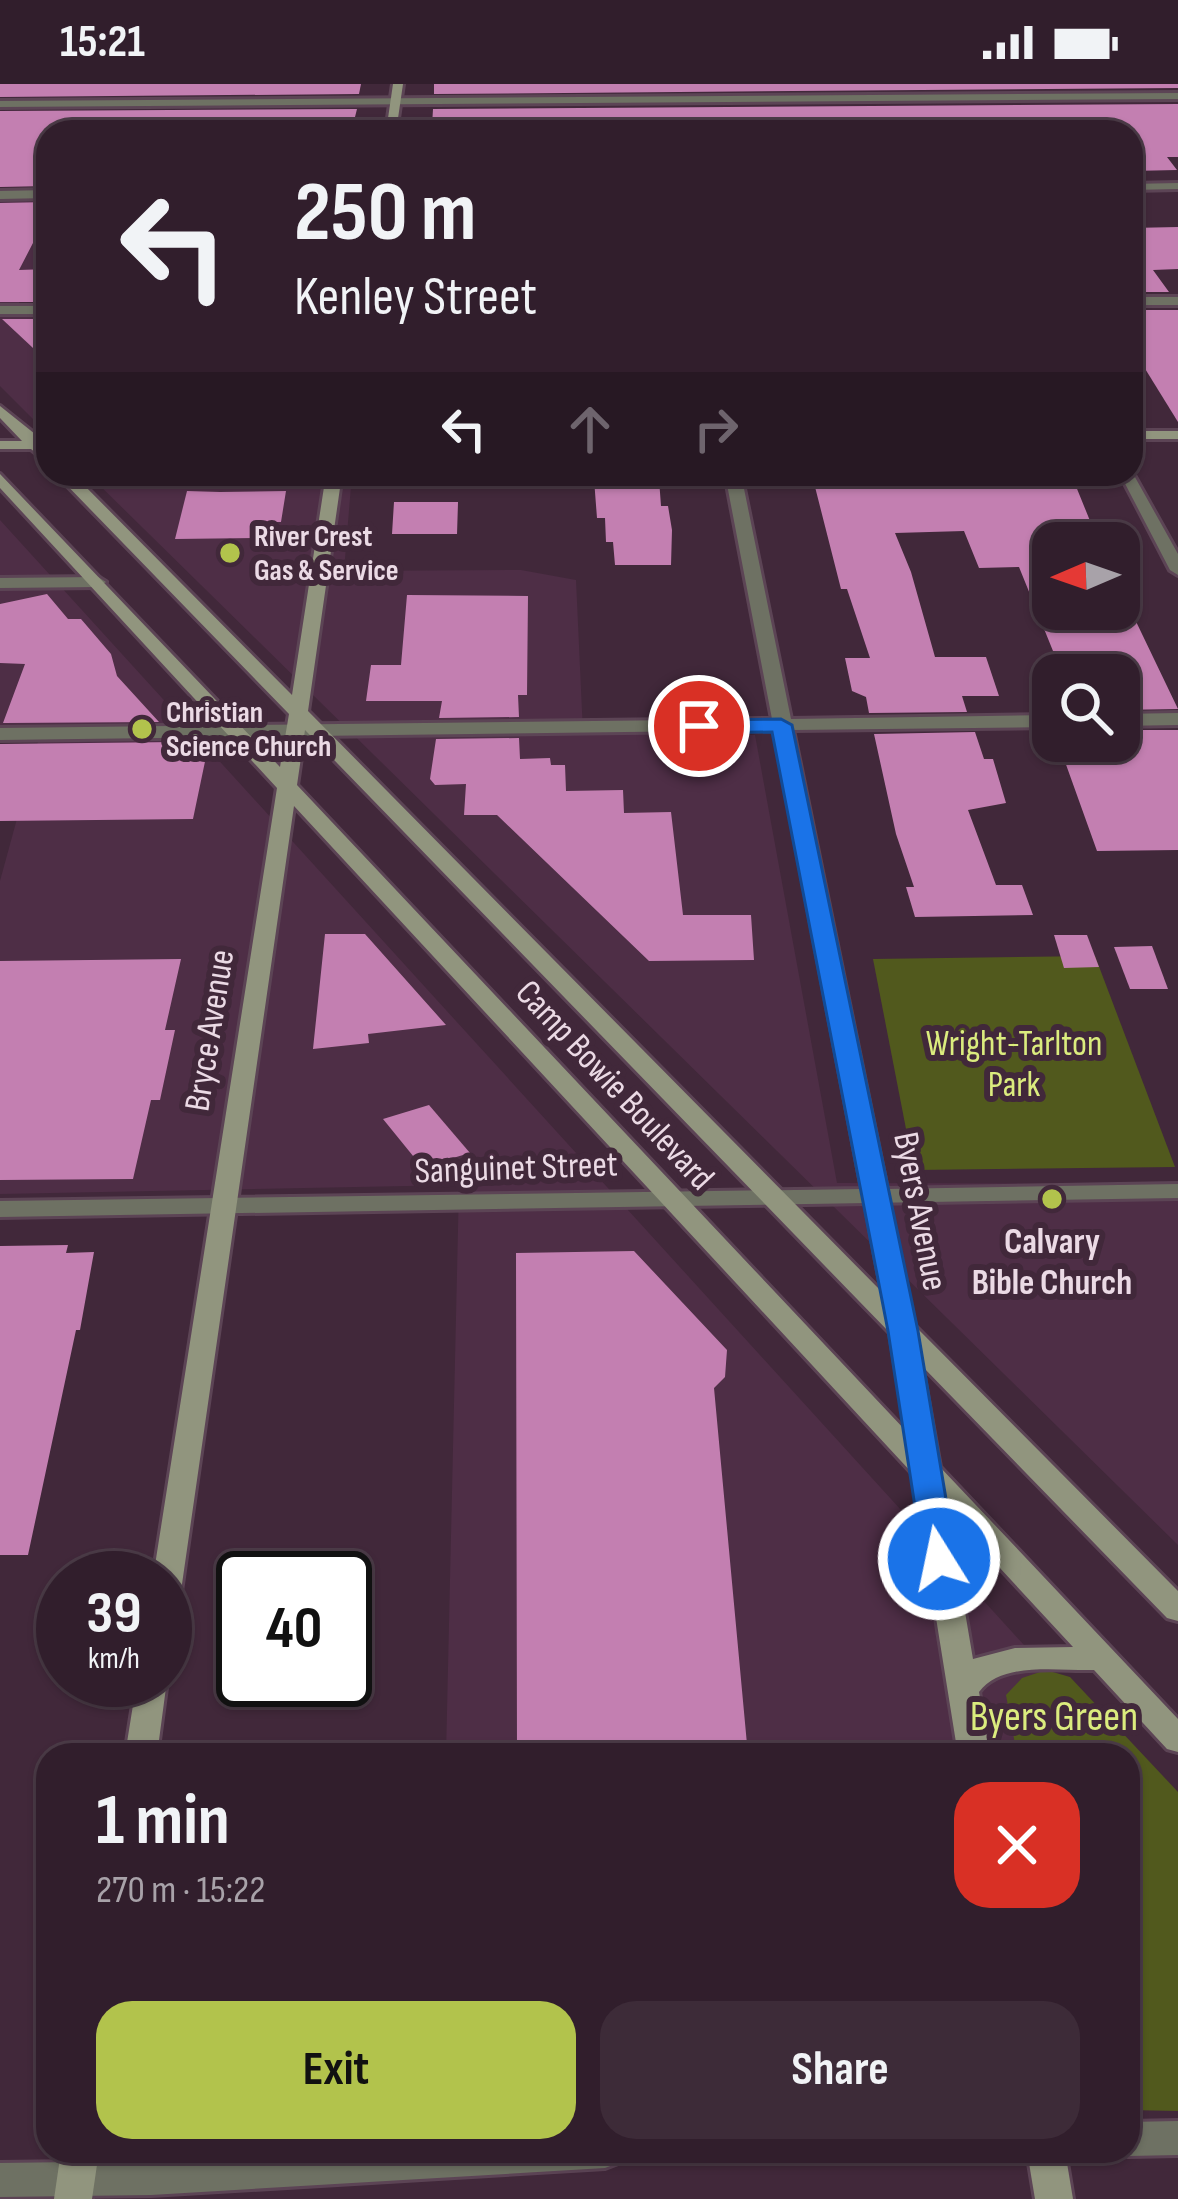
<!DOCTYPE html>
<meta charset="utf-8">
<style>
body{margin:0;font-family:"Sofia Sans Condensed",sans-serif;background:#3d2b38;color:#f1f3f6;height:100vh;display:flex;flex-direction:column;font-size:45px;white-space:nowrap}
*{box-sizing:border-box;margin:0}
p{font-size:39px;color:#a8a2a9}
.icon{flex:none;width:66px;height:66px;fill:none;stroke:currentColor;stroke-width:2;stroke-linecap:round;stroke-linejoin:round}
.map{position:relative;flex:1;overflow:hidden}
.side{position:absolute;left:36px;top:1659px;width:1104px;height:420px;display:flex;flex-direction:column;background:#311e2c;border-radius:36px;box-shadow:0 3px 9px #0004,0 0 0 3px #4c3c48}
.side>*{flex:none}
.guide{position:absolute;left:36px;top:36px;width:1107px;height:366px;border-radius:36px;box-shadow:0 3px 9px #0004,0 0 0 3px #4c3c48;background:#311e2c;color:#f1f3f6;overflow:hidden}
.needle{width:78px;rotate:268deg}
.buttons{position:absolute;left:1032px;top:438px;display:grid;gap:24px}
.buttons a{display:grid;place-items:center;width:108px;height:108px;border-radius:24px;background:#311e2c;box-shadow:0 3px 9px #0004,0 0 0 3px #4c3c48;font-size:60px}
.speed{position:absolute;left:36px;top:1467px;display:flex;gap:24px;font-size:60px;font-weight:700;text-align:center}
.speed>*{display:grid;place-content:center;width:156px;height:156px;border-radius:50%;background:#311e2c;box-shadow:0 3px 9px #0004,0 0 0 3px #4c3c48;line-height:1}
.speed small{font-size:30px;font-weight:400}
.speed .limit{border:6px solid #111;border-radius:18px;background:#fff;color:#111}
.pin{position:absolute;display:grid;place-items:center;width:102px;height:102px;color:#fff;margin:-51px;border:6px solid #fff;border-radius:50%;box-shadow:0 3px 12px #0007}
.me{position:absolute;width:132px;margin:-66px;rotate:350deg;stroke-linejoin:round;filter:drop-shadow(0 0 9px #0008)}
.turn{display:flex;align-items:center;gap:42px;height:252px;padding:0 60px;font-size:54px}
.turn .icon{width:156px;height:156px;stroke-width:2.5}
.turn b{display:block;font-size:84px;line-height:102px}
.lanes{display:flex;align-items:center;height:114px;padding:0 60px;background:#0003;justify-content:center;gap:60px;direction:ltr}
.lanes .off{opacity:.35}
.round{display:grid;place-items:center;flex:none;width:126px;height:126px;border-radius:36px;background:#3d2b38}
.headline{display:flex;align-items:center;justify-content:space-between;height:204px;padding:0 60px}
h1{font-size:72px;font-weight:700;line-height:90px}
.primary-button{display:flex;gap:24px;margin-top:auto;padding:24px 60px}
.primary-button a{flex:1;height:138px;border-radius:36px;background:#b2c34c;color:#111;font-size:48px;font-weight:700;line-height:138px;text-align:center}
.primary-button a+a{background:#3d2b38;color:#f1f3f6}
.status{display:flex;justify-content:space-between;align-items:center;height:84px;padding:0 60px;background:#311e2c;direction:ltr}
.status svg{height:33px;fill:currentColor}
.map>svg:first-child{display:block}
.built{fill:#4e2e46}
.green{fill:#51591d}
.building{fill:#c37fb1}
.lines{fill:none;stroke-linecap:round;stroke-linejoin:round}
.street-casing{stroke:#5c4455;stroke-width:6}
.secondary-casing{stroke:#5c4455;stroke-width:6}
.street{fill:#6e7163;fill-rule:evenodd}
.secondary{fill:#91957e;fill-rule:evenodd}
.route{fill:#1a73e8;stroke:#114b97;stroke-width:3}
.poi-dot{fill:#b2c34c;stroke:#41283a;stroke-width:4.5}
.labels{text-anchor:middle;stroke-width:12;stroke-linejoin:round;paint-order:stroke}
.far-poi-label{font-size:30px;font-weight:bold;fill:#ebdae5;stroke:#41283a;text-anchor:start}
.street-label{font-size:36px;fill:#ebdae5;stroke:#41283a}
.park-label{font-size:36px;fill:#dbec7e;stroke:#41283a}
.poi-label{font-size:36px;font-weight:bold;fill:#ebdae5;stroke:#41283a}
.near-park-label{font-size:42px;fill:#dbec7e;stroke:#41283a}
</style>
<div class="status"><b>15:21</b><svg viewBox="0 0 49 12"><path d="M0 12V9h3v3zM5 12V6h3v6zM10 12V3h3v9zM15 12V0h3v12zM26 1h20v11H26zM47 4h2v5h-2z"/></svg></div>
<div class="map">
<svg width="1178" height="2115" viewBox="0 0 1178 2115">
<rect width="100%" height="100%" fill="#41283a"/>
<g class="built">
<polygon points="48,110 48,161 16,225 48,226 48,350 0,302 0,111"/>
<polygon points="88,390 352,390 344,487 521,486 576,496 583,649 755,651 837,1099 1178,1100 1178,1461"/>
<polygon points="0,436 1124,1671 446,1671 459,1101 0,1110 0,797 42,643 0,642"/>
</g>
<g class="green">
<polygon points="1095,872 1175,1083 914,1086 873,875"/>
<polygon points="1046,1586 1070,1593 1178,1708 1178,2027 1128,2026 1128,1671 1017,1671 1006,1611 1022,1594"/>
</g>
<g class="building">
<polygon points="0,0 361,0 359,10 0,13"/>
<polygon points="434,0 1178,0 1178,4 434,10"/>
<polygon points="1178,20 1178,73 1167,73 1177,86 1131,87 1131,48 974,48 971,41 587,47 546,41 432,42 433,25"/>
<polygon points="357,25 353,41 332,48 48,48 48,102 0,103 0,27"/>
<polygon points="48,118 48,130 19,186 48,185 48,218 0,218 0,119"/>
<polygon points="1178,143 1178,185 1153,186 1169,208 1131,208 1131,144"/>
<polygon points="1131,226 1178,226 1178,338 1131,262"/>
<polygon points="2,235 48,235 48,278"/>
<polygon points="822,390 901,390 903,397 1071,390 1099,459 1053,459 1053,525 1130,525 1178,625 1119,626 1119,591 1075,591 1064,567 1053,567 1019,483 979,484 964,447 895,449 911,488 935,573 986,573 999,612 962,612 967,628 869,629 866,613 852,607 845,574 870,574 847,505 841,505 813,395 823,395"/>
<polygon points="594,395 659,395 661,422 668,422 672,446 671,481 615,481 613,458 606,458 605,434 597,434"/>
<polygon points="187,407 220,408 286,407 281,438 268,438 266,454 175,455"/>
<polygon points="394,418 458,418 457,450 392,450"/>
<polygon points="47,510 68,535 81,535 111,570 117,592 159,638 3,639 25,580 0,579 0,520"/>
<polygon points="407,511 528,512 527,611 518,611 519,633 439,634 442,617 366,617 371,581 401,581"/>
<polygon points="1119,646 1178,646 1178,766 1097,767 1059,661 1120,660"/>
<polygon points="975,648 984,675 993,675 1006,719 968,726 996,801 1022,801 1033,831 915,833 906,803 914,803 896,750 874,650"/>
<polygon points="519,654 520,675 550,674 551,681 565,681 566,707 623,706 624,729 671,728 683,831 751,831 754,876 649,877 497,731 464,731 466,700 435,701 430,695 436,655"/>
<polygon points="177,658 187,668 207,668 193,735 0,737 0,660"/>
<polygon points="325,850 365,850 446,941 368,950 369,959 313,965"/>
<polygon points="1054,851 1087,851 1099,883 1064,884"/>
<polygon points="1152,862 1168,905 1130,905 1114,863"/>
<polygon points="181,875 165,946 175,946 160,1016 151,1016 133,1095 0,1096 0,877"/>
<polygon points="429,1021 470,1069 422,1083 383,1035"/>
<polygon points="68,1161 66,1169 94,1168 80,1246 76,1246 28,1471 0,1471 0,1162"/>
<polygon points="634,1167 727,1266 725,1293 714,1304 748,1671 517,1671 516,1169"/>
</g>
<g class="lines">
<g class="street-casing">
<g id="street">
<polygon points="1178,9 1178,15 0,23 0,17"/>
<polygon points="1178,99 1178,105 1131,106 1131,100"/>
<polygon points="48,106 48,114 0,115 0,107"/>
<rect x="1131" y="213" width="47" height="8"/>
<rect x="0" y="222" width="48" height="8"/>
<polygon points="1131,386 1178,470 1178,491 1170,486 1120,390 1131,390"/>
<polygon points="725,390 741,390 791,635 1053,631 1053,643 793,646 887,1105 1178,1100 1178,1114 0,1133 0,1117 862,1105 774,646 0,656 0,644 772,635"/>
<polygon points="0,494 98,493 106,498 98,503 0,504"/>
<polygon points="1178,629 1178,641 1119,642 1119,630"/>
<polygon points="1178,2037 1178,2071 1128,2072 1115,2067 1128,2067 1128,2038"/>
<polygon points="308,2067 624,2067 618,2079 605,2084 151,2111 0,2113 0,2079 151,2077"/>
</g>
</g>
<g class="secondary-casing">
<g id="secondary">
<polygon points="393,0 403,0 396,48 386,48"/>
<polygon points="0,322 45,358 48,379 31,365 0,365 0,357 22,357 0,334"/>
<rect x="1131" y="347" width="47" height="8"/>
<path d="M0 390 280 683 289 630 56 390H73L292 611 326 390H342L308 627 882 1208 864 1113 867 1108H885L915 1242 1178 1507V1537L1167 1534 922 1282 940 1383 1178 1635V1668L1167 1665 1094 1586C1058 1587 1002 1577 979 1608L990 1671H958L913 1390 294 722 180 1514 176 1522 165 1525V1494H153L277 704 0 404ZM305 646 890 1249 906 1347 297 701ZM948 1428 1073 1563 1015 1564 973 1575Z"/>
<polygon points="165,1591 167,1596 157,1671 125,1671 137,1596 165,1596"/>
<polygon points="61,2067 99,2067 92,2115 54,2115"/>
<polygon points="1027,2067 1065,2067 1073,2115 1035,2115"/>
</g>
</g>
<use href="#street" class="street"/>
<use href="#secondary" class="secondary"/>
</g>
<polygon class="route" points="781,635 792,641 918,1247 956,1475 951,1483 927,1483 923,1475 888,1247 772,648 699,649 688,642 699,636"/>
<g class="poi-dot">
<circle cx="230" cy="469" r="12"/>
<circle cx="142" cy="645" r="12"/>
<circle cx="1052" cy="1115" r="12"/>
</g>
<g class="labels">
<g class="far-poi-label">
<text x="254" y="462">River Crest<tspan x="254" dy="34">Gas &amp; Service</tspan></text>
<text x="166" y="638">Christian<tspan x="166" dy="34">Science Church</tspan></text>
</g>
<g class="street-label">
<text transform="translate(208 946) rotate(-81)" y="13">Bryce Avenue</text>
<text transform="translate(616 1000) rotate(47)" y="13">Camp Bowie Boulevard</text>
<text transform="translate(516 1082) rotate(-2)" y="13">Sanguinet Street</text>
<text transform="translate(922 1127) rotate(79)" y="13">Byers Avenue</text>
</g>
<g class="park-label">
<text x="1014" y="971">Wright-Tarlton<tspan x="1014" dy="41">Park</tspan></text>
</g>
<g class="poi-label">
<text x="1052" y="1169">Calvary<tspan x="1052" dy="41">Bible Church</tspan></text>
</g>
<g class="near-park-label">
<text x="1054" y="1646">Byers Green</text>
</g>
</g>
</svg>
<div class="buttons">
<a><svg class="needle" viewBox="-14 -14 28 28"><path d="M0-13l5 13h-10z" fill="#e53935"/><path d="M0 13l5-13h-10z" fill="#a8a2a9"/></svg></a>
<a><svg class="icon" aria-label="search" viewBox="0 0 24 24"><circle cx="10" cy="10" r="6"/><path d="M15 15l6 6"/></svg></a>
</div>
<div class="speed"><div>39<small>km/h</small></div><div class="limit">40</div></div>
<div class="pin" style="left:699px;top:642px;background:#d93025"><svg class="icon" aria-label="arrive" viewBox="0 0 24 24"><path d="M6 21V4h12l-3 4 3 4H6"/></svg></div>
<svg class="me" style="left:939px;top:1475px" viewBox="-20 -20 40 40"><circle r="17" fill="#1a73e8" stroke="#fff" stroke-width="3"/><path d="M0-11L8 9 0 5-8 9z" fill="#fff"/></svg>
<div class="guide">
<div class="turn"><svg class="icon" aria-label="left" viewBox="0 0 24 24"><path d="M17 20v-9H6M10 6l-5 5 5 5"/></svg><div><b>250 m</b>Kenley Street</div></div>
<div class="lanes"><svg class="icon" aria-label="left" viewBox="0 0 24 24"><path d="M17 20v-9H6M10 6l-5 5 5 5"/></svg><svg class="icon off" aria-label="ahead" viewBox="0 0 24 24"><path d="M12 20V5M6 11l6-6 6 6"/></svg><svg class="icon off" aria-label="right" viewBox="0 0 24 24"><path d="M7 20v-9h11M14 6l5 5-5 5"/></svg></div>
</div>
<section class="side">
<div class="headline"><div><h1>1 min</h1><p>270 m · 15:22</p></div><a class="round" style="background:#d93025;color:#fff"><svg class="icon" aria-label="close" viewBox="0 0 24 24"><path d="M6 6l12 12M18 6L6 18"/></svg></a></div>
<div class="primary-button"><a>Exit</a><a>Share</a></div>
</section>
</div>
